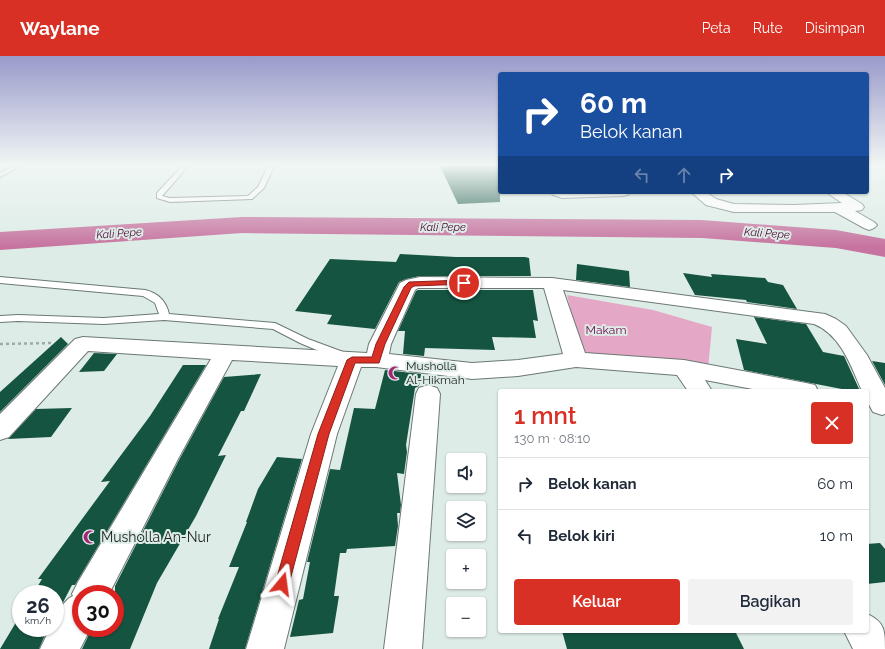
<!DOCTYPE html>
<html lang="id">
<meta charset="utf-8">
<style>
body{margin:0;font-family:Raleway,sans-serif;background:#f2f2f3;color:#1f2937;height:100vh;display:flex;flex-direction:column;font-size:15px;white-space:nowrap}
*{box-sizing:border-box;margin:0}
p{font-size:13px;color:#747a83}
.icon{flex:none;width:22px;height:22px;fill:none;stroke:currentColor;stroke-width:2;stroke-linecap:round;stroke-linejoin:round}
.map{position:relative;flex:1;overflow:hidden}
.side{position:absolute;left:498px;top:333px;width:371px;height:244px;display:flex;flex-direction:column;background:#fff;border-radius:4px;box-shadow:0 1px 3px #0004}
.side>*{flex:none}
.top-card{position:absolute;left:498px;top:16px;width:371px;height:122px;border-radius:4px;box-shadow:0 1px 3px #0004;background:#1a4fa0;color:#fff;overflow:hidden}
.buttons{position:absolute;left:446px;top:397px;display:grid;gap:8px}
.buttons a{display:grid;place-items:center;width:40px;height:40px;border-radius:4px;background:#fff;box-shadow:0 1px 3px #0004;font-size:20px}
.speed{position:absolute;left:12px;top:529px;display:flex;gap:8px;font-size:20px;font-weight:700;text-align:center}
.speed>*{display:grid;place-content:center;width:52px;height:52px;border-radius:50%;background:#fff;box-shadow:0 1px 3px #0004;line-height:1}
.speed small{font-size:10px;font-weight:400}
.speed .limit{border:6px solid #d22;background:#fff;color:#111}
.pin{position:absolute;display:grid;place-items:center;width:34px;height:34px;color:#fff;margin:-17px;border:2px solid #fff;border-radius:50%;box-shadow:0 1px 4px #0007}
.me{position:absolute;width:44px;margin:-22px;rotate:16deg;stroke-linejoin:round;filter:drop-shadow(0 0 3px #0008)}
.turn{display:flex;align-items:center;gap:14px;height:84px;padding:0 16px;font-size:18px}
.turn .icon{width:52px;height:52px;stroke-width:2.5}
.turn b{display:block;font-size:28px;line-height:34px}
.lanes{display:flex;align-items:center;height:38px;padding:0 16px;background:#0003;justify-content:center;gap:20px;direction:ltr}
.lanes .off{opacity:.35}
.round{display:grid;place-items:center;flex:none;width:42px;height:42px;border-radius:4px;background:#f2f2f3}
.overview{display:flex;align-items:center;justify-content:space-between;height:68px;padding:0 16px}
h1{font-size:24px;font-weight:600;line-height:30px;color:#d93025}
.cta{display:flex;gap:8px;margin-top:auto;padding:8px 16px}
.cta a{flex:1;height:46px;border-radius:4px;background:#d93025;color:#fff;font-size:16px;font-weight:600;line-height:46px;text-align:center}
.cta a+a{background:#f2f2f3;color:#1f2937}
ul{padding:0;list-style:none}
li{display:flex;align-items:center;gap:12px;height:52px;padding:0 16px;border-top:1px solid #e0e1e3}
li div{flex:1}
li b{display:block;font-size:15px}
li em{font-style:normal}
header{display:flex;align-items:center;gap:24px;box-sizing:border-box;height:56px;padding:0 20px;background:#d93025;color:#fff}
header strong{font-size:19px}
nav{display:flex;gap:22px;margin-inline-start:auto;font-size:14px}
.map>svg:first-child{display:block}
.green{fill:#e4a8c6}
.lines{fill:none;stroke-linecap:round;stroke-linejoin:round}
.river{fill:#c6739f;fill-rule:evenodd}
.building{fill:#165442}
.service-casing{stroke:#6b7873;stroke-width:2}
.minor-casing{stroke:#6b7873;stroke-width:2}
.path{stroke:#9eaaa5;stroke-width:2.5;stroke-dasharray:3 3;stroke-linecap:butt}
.service{fill:#fff;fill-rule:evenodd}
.minor{fill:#fff;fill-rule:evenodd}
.route{fill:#d93025;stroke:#8d1f18}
.labels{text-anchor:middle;stroke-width:4;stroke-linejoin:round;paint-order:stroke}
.far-water-label{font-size:11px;font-style:italic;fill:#4f0234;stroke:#ddece6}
.park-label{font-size:12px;fill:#6e054a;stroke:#ddece6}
.poi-label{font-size:12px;fill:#1e2321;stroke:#ddece6;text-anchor:start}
.near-poi-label{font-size:14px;fill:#1e2321;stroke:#ddece6;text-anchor:start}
</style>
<header>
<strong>Waylane</strong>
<nav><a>Peta</a><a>Rute</a><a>Disimpan</a></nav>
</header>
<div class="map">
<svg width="885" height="593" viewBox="0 0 885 593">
<rect width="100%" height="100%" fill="#ddece6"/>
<polygon class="green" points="567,239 653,254 712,271 708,313 587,298 579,291"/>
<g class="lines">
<polygon class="river" points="242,161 702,164 836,174 885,183 885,201 836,192 702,182 242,177 0,194 0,176"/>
</g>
<g class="building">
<polygon points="439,108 500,108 500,146 458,148"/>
<polygon points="400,198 456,201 525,201 529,202 531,220 420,220 406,223 399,226 375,273 327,268 332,259 295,255 330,203 396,206"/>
<polygon points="577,208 629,215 630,231 576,224"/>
<polygon points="683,217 712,221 711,218 765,222 768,226 783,229 797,253 747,246 746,244 695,239"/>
<polygon points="418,234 533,234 538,265 533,264 536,282 492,281 495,294 425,292 424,300 403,298 405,275 398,275 416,235"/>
<polygon points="754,261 806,268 823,296 844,300 860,335 852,335 744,314 736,283 767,288"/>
<polygon points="61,281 68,288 0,356 0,336"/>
<polygon points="94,297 117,298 104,315 79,316"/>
<polygon points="872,305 885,307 885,329"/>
<polygon points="183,309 206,309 75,529 72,529 55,562 55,538 33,538 42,523 38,523 110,425 101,426 150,360"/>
<polygon points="385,314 421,318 419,330 415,332 406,389 407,396 404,418 397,417 401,449 400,457 397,457 398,470 395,490 347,493 346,497 340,497 334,540 339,540 333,577 290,581 299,544 303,543 310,506 307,506 330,413 340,414 354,352 375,353"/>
<polygon points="261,318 244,355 241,355 218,400 226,399 196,460 157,527 130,593 82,593 92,572 115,572 115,530 179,404 224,321"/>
<polygon points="72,352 51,381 8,383 36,353"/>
<polygon points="277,401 302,403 245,593 209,593 219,563 218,563 239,511 229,511 247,466 246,466 258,433"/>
<polygon points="880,487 885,493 885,526 867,528 867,488"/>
<polygon points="21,558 21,572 48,572 39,593 0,593"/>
<polygon points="562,575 735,575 744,593 567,593"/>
</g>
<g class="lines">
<g class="service-casing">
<g id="service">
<polygon points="17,108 24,108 0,121 0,117"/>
<polygon points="184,108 190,108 162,140 170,142 248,140 258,131 269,108 275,108 264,132 252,143 170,146 157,142 157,137"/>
<path d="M0 221 145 234C158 237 166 245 169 258L275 267 308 283 346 297 348 300 346 303H338L300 287 273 273 164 264 104 268 18 265 0 266V260L18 259 104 262 159 258 155 247 143 240 0 227Z"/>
</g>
</g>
<g class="minor-casing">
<g id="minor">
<polygon points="551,136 630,136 628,139 623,140 562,142 553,139"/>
<polygon points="691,136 706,136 716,143 734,148 794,149 842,147 826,136 842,136 862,148 864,151 862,154 855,155 874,166 877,169 874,172 869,174 864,172 835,156 734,156 706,149"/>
<path d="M420 221 552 222 825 258 836 263 846 270 867 299 885 332V358L882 359 873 356 867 345V335H862C851 310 841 279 814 268L563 234 585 297 684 304 806 327 815 329 818 335H763L705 324 712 335H688L677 319 576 311 518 320 472 323 376 311H361L337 378 284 593H246L311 378 338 310 232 304 178 403 109 538H81V572H91L80 593H40L50 572H55C55 561 63 544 73 540L72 538 78 526 211 303 88 295 9 381 0 384V358L75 283 83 281 367 297 369 288 400 227 406 224ZM418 232H544L563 298 518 304 472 307 389 298 391 288 415 234Z"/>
<polygon points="428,329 437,332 440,338 422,593 384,593 416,338 419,332"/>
<path d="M867 558C885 566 885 575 885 593H853L844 575H867Z"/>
</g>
</g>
<polyline class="path" points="0,288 53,287"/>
<use href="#service" class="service"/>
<use href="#minor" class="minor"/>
</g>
<linearGradient id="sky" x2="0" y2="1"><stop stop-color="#9a9acb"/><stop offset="0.57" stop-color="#f0f6f4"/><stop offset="1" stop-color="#f0f6f4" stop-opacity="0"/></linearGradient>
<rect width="885" height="191" fill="url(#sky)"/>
<polygon class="route" points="464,224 468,227 467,228 414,230 411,232 385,288 379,307 355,307 329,378 289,528 287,533 282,535 277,533 275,528 318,378 347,304 352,301 372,301 376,288 404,231 409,226"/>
<defs>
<g id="mosque-bare" transform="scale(1.08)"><path d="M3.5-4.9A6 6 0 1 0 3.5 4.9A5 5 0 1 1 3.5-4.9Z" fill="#a52575" stroke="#ddece6" stroke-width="2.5" paint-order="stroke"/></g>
</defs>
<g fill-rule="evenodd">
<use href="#mosque-bare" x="395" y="317"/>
<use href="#mosque-bare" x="90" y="481"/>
</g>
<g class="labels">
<g class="far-water-label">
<text x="443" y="175">Kali Pepe</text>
<text transform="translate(119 177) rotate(-4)" y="4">Kali Pepe</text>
<text transform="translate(767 177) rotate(4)" y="4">Kali Pepe</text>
</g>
<g class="park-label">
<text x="606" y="278">Makam</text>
</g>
<g class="poi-label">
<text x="406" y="314">Musholla<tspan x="406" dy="14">Al-Hikmah</tspan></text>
</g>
<g class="near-poi-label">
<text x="101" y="486">Musholla An-Nur</text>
</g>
</g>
</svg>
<div class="buttons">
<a><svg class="icon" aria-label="sound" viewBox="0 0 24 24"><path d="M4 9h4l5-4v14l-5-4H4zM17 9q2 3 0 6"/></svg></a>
<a><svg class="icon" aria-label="layers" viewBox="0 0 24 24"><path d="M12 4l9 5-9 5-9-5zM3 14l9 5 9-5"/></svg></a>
<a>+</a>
<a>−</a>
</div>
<div class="speed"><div>26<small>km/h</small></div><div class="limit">30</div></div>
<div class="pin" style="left:464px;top:227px;background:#d93025"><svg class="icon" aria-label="arrive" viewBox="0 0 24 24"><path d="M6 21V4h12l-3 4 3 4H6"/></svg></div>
<svg class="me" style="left:282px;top:528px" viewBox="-20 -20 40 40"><path d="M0-17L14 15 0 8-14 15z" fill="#d93025" stroke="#fff" stroke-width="4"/></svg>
<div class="top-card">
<div class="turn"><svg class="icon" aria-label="right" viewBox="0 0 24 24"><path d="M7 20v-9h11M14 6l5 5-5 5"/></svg><div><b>60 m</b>Belok kanan</div></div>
<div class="lanes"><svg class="icon off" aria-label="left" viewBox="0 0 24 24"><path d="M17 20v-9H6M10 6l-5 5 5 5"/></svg><svg class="icon off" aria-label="ahead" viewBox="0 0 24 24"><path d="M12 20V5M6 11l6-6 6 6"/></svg><svg class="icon" aria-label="right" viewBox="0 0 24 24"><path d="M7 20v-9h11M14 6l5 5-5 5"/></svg></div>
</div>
<section class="side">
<div class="overview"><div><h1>1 mnt</h1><p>130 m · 08:10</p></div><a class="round" style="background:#d93025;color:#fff"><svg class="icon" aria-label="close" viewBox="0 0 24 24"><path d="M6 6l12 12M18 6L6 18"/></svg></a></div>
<ul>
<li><svg class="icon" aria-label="right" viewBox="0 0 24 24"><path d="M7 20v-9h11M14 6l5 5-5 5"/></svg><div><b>Belok kanan</b></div><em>60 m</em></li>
<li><svg class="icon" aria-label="left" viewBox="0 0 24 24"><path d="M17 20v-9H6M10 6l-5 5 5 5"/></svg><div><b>Belok kiri</b></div><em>10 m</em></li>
</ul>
<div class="cta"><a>Keluar</a><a>Bagikan</a></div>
</section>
</div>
